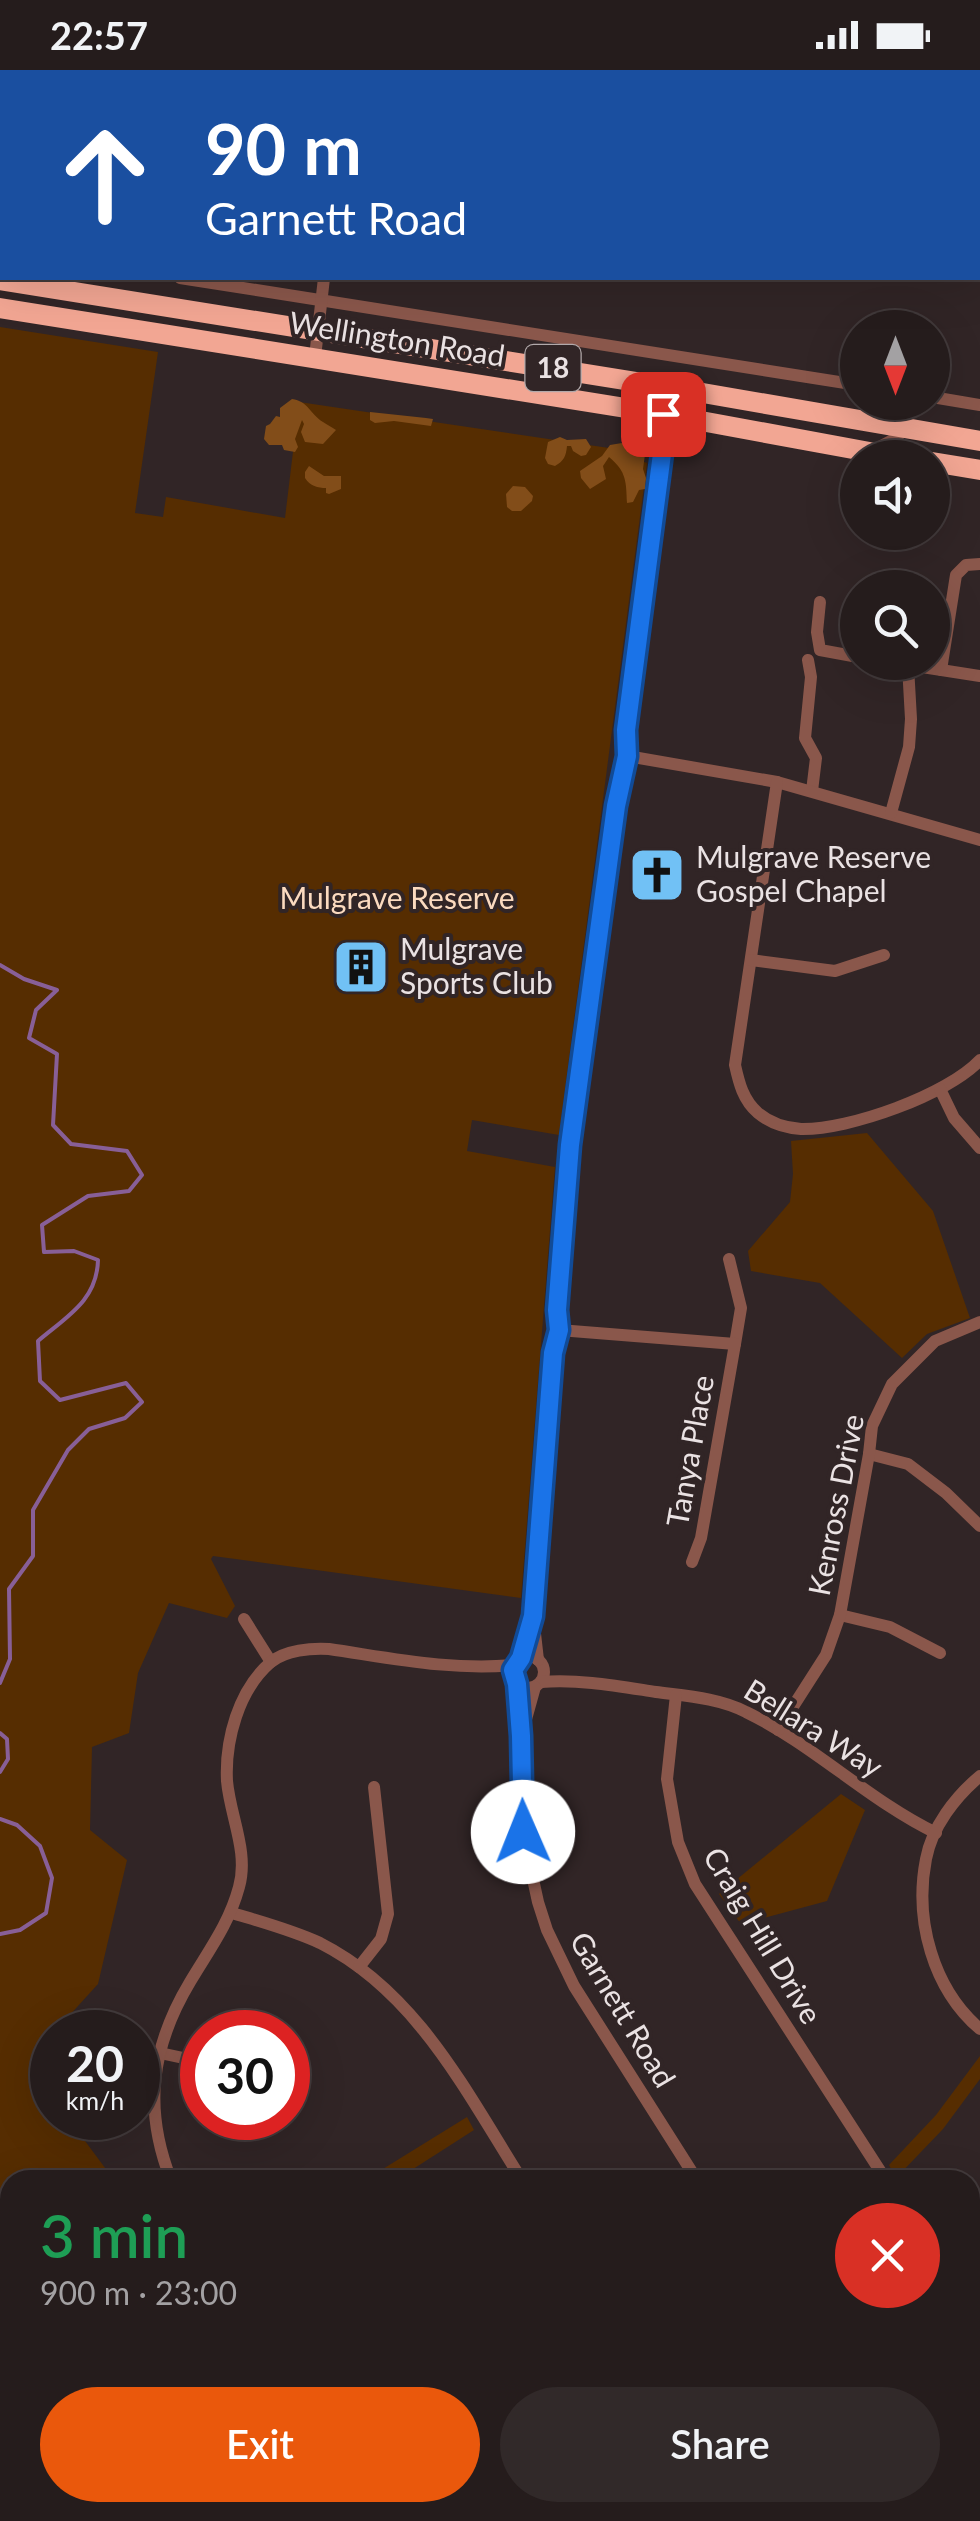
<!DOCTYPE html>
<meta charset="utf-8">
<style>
body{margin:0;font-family:Lato,sans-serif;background:#312929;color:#f1f3f6;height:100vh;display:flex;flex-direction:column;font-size:38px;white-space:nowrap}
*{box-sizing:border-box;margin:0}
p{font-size:32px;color:#a3a1a3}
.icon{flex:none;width:55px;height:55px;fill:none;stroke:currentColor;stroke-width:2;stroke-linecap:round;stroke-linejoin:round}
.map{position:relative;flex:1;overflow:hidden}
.panel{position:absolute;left:0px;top:2100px;width:980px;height:352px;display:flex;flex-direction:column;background:#251c1c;border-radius:30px 30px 0 0;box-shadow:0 10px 40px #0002,0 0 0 2px #423a3b}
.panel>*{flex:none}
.hud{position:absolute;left:0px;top:0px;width:980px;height:210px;box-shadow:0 10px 40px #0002,0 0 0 2px #423a3b;background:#1a4fa0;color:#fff;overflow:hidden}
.needle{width:65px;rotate:180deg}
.buttons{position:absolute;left:840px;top:240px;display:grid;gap:20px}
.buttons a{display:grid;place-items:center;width:110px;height:110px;border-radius:50%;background:#251c1c;box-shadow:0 10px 40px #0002,0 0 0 2px #423a3b;font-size:50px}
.speed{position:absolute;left:30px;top:1940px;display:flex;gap:20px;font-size:50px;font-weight:700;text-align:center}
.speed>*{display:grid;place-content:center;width:130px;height:130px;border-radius:50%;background:#251c1c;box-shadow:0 10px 40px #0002,0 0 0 2px #423a3b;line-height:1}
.speed small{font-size:25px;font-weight:400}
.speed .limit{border:15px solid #d22;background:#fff;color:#111}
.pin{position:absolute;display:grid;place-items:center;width:85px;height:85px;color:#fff;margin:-42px;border-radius:20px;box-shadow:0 5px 15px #0006}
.me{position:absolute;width:110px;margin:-55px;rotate:359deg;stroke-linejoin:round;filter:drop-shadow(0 0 8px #0008)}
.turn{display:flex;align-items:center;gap:35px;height:210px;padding:0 40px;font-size:45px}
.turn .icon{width:130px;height:130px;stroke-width:2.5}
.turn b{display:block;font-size:70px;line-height:85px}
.round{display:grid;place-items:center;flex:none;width:105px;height:105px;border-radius:52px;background:#312929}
.head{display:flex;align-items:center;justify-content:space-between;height:170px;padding:0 40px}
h1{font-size:60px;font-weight:600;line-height:75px;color:#1e9e55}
.cta{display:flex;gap:20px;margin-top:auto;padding:20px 40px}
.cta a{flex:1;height:115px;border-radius:60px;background:#ea580c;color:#fff;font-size:40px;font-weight:600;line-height:115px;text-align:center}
.cta a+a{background:#312929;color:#f1f3f6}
.status{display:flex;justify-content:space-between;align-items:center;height:70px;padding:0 50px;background:#251c1c;direction:ltr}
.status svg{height:28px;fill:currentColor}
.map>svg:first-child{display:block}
.green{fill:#562d01}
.forest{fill:#824d19}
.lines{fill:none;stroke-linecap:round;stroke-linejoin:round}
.stream{stroke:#885f97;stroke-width:4}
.minor{stroke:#8a574b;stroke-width:12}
.highway{stroke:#f2a693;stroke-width:20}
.route-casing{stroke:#114b97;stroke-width:25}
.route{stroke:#1a73e8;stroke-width:18}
.labels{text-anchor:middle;stroke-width:8;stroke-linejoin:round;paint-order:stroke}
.shield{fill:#312526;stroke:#b2a9aa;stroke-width:2.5}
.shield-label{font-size:28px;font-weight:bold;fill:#eae2e3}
.street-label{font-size:30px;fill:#eae2e3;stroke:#312526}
.poi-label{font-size:30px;fill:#eae2e3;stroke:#312526;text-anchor:start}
.park-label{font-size:30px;fill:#fbdabf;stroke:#312526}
</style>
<div class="status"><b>22:57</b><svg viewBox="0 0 49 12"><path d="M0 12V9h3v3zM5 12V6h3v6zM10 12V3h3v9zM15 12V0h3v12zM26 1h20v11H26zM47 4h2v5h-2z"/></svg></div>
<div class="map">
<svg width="980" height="2451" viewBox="0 0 980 2451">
<rect width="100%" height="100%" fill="#312526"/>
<g class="green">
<polygon points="0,257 158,282 135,443 163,447 166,427 285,448 299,332 609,378 647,393 559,1065 472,1050 467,1081 555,1097 521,1528 213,1486 211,1489 235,1536 227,1548 169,1533 138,1603 129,1663 92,1677 90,1760 127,1790 98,1914 48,1969 44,2015 52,2026 52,2048 68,2048 114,2110 10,2110 10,2442 138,2443 136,2451 0,2451"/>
<polygon points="867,1063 933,1141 970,1248 927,1264 902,1288 820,1213 751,1201 748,1181 790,1132 793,1104 791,1071"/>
<polygon points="841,1724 865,1740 827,1831 741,1854 719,1824"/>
<polygon points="980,1986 980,2009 943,2059 896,2108 889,2095 936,2045"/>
<polygon points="467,2047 474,2060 396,2110 391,2110 378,2102"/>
<polygon points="451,2443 451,2442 553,2443 553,2451 450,2451"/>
</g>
<g class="forest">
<path d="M292 329C308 331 310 344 323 352 327 355 332 357 336 360L323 374 305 372 301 362 304 354 302 350 295 369 298 377 295 382 284 380 282 375H269L264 369 266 356 270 354 276 346 280 347V338Z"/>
<polygon points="370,342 426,348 433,349 431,356 394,351 375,353 370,350"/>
<path d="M638 363 646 377 643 399 646 408 645 419 639 420 633 432 627 433C626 412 627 402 609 387L603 396 606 409 590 419 581 408 580 401 602 386 610 375 622 373 626 364Z"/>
<path d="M560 367 567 370 586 369 591 377 586 385 581 386 573 381 571 376H567C566 386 564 391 555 396L548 394 545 388 548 372Z"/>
<path d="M309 396 324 406H341V419L329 424 326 423V418C318 418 310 416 305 408V402Z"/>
<polygon points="513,416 525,417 533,426 532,431 521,441 512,441 507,437 506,424"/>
</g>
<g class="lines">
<g class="stream">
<path d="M0 895 24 909 57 920 36 940 29 968 57 984 53 1055 71 1074 127 1081 142 1105 129 1121 88 1126 42 1155 44 1182 74 1181 98 1190C97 1231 66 1247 38 1271L40 1311 60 1330 126 1313 142 1332 125 1348 89 1359 68 1380 33 1440V1486L9 1519 10 1589 0 1613"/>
<polyline points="0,1663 7,1669 8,1689 0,1702"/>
<polyline points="0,1749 17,1755 40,1776 52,1808 46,1843 20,1860 0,1864"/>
</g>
<g class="minor">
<polyline points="317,0 318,2"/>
<polyline points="166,2 166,0"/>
<polyline points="459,2 465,0"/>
<polyline points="0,4 2,6"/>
<polyline points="978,148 980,148"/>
<polyline points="180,208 858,315"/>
<polyline points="315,287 324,208"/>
<polyline points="932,327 980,335"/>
<polyline points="663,376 682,367 703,352"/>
<polyline points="874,380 898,367 901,332"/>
<polyline points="820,532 817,562 820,580 858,587"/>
<polyline points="808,590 811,607 805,668 816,688 812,721"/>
<polyline points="890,592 980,606"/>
<polyline points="941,600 956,505 966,495 980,494"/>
<polyline points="627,686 777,712 980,770"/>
<path d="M777 712 735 995C739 1013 743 1030 758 1043 770 1053 786 1058 801 1059 849 1060 947 1025 980 990"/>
<polyline points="891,743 909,677 911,649 908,596"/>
<polyline points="751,890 835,901 884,885"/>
<polyline points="940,1019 954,1048 980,1078"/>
<polyline points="729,1189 741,1238 735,1274"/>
<polyline points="559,1260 735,1274 701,1468 692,1492"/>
<polyline points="869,1384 908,1394 946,1423 980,1456"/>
<polyline points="840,1545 890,1557 940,1583"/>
<polyline points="244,1549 271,1592"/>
<circle cx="528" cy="1602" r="16"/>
<path d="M538 1590 533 1546 553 1283 559 1260 557 1239 570 1075 619 716 627 686 626 661 663 376C656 355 665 337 674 318"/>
<path d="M541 1612C580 1609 617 1616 656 1622 686 1626 719 1628 746 1642 814 1675 868 1730 936 1763"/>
<polyline points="517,1613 521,1665 523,1763 538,1832 547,1860 574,1916 697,2110"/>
<polyline points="676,1625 667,1709 678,1772 695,1814 886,2110"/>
<polyline points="525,1653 535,1617"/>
<polyline points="778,1660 826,1585 840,1545 869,1384 872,1356 892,1314 935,1271 980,1252"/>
<path d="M980 1706C955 1727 932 1757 926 1789 914 1850 933 1919 980 1959"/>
<path d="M232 1843C262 1852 292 1860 320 1873 417 1922 466 2022 522 2110"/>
<polyline points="359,1897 381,1869 388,1844 374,1717"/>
<polyline points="160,1983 202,1992"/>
<polyline points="288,2008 294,2009"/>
<path d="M171 2110C143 2039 151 1977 190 1912 209 1880 229 1854 239 1817 249 1782 230 1746 227 1711 225 1671 238 1620 271 1592 286 1580 311 1578 329 1579 391 1588 452 1601 514 1595"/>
<polyline points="970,2210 980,2217"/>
<polyline points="970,2411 980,2419"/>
<polyline points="705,2442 730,2451"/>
<polyline points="235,2451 237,2442"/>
</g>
<g class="highway">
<polyline points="0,210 674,318 980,371"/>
<polyline points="0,238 663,344 902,388"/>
<polyline points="932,392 980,400"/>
</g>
</g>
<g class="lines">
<g class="route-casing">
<polyline id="route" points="523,1762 521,1666 517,1614 513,1600 521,1588 533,1546 553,1283 559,1260 557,1240 570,1075 616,736 627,686 626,660 663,376 659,365 663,344"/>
</g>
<use href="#route" class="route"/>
</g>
<defs>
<g id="church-square" transform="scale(2.875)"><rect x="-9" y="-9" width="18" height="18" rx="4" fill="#71c1f5" stroke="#312526"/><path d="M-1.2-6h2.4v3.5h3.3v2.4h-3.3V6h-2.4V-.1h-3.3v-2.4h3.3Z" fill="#111"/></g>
<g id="building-square" transform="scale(2.875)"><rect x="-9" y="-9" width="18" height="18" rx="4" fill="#71c1f5" stroke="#312526"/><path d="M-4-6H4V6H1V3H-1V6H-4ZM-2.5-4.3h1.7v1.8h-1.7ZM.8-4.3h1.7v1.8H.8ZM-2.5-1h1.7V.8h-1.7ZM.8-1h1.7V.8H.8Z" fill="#111"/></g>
</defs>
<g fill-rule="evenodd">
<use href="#church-square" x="657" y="805"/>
<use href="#building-square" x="361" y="897"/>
</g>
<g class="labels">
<rect class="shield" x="525.5" y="275" width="55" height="46" rx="8"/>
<g class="shield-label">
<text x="553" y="308">18</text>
</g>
<g class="street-label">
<text transform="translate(397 270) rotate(9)" y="10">Wellington Road</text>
<text transform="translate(691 1381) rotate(-80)" y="10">Tanya Place</text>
<text transform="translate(837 1435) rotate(-79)" y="10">Kenross Drive</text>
<text transform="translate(813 1659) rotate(32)" y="10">Bellara Way</text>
<text transform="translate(762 1866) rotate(59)" y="10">Craig Hill Drive</text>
<text transform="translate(622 1940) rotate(59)" y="10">Garnett Road</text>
</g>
<g class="poi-label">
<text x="696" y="798">Mulgrave Reserve<tspan x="696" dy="34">Gospel Chapel</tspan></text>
<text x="400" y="890">Mulgrave<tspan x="400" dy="34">Sports Club</tspan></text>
</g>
<g class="park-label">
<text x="397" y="839">Mulgrave Reserve</text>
</g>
</g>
</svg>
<div class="buttons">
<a><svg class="needle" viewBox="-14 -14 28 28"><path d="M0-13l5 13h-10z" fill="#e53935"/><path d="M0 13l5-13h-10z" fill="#a3a1a3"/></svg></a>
<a><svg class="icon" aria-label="sound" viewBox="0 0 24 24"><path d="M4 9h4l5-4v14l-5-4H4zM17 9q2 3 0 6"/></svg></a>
<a><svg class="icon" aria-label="search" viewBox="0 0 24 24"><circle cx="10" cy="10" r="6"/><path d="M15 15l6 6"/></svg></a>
</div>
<div class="speed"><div>20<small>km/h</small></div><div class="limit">30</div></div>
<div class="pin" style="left:663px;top:344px;background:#d93025"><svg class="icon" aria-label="arrive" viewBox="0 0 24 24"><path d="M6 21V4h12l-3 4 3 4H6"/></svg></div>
<svg class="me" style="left:523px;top:1762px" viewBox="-20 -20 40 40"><circle r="19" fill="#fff"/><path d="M0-13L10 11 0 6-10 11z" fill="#1a73e8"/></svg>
<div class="hud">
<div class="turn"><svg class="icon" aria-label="ahead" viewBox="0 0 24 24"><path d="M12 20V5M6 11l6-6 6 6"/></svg><div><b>90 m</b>Garnett Road</div></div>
</div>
<section class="panel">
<div class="head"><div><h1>3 min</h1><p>900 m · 23:00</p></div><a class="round" style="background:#d93025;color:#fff"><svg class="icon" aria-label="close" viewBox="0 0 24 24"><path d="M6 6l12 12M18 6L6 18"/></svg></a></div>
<div class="cta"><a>Exit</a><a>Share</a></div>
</section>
</div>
